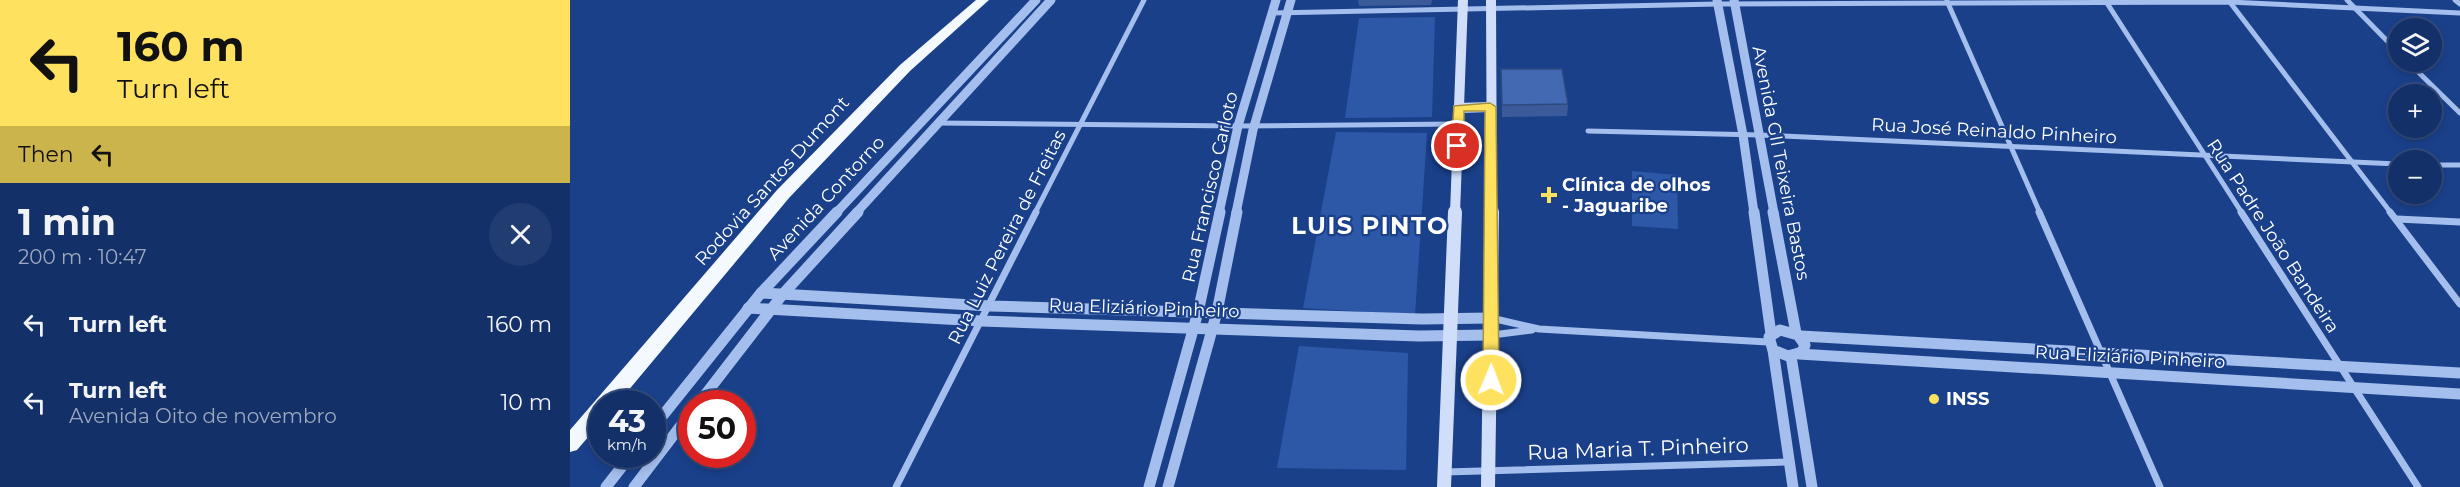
<!DOCTYPE html>
<meta charset="utf-8">
<style>
body{margin:0;font-family:Montserrat,sans-serif;background:#213c71;color:#f1f3f6;height:100vh;display:flex;flex-direction:column;font-size:22px;white-space:nowrap}
*{box-sizing:border-box;margin:0}
p{font-size:20px;color:#9da9c0}
.icon{flex:none;width:33px;height:33px;fill:none;stroke:currentColor;stroke-width:2;stroke-linecap:round;stroke-linejoin:round}
.map{position:relative;flex:1;overflow:hidden}
.panel{display:flex;flex-direction:column;background:#143068;width:570px}
.panel>*{flex:none}
.banner{background:#ffe160;color:#111;overflow:hidden}
.buttons{position:absolute;left:1818px;top:18px;display:grid;gap:12px}
.buttons a{display:grid;place-items:center;width:54px;height:54px;border-radius:50%;background:#143068;box-shadow:0 3px 9px #0003,0 0 0 2px #334b7c;font-size:30px}
.speed{position:absolute;left:18px;top:390px;display:flex;gap:12px;font-size:30px;font-weight:700;text-align:center}
.speed>*{display:grid;place-content:center;width:78px;height:78px;border-radius:50%;background:#143068;box-shadow:0 3px 9px #0003,0 0 0 2px #334b7c;line-height:1}
.speed small{font-size:15px;font-weight:400}
.speed .limit{border:9px solid #d22;background:#fff;color:#111}
.pin{position:absolute;display:grid;place-items:center;width:51px;height:51px;color:#fff;margin:-26px;border:3px solid #fff;border-radius:50%;box-shadow:0 2px 6px #0007}
.me{position:absolute;width:66px;margin:-33px;rotate:1deg;stroke-linejoin:round;filter:drop-shadow(0 0 4px #0008)}
.turn{display:flex;align-items:center;gap:21px;height:126px;padding:0 18px;font-size:27px}
.turn .icon{width:78px;height:78px;stroke-width:2.5}
.turn b{display:block;font-size:42px;line-height:51px}
.then{display:flex;align-items:center;height:57px;padding:0 18px;background:#0003;gap:12px;font-size:22px}
.round{display:grid;place-items:center;flex:none;width:63px;height:63px;border-radius:32px;background:#213c71}
.overview{display:flex;align-items:center;justify-content:space-between;height:102px;padding:0 18px}
h1{font-size:36px;font-weight:700;line-height:45px}
ul{padding:0;list-style:none}
li{display:flex;align-items:center;gap:18px;height:78px;padding:0 18px}
li div{flex:1}
li b{display:block;font-size:22px}
li em{font-style:normal}
main{display:flex;flex:1;min-height:0}
.map>svg:first-child{display:block}
.green{fill:#2d58a8}
.lines{fill:none;stroke-linecap:round;stroke-linejoin:round}
.minor-far1{stroke:#a4beed;stroke-width:5}
.minor{stroke:#a4beed;stroke-width:7}
.tertiary-far1{stroke:#a4beed;stroke-width:9}
.tertiary{stroke:#a4beed;stroke-width:11}
.secondary-far1{stroke:#d0def9;stroke-width:10}
.secondary{stroke:#d0def9;stroke-width:14}
.trunk{fill:#f4f8ff;fill-rule:evenodd}
.wall{fill:#3a5a99}
.building{fill:#4369b2;stroke:#2f4a7d;stroke-width:1.5}
.route{fill:#ffe160;stroke:#a6923e;stroke-width:1.5}
.poi-dot{fill:#ffe160;stroke:#1a408a;stroke-width:2}
.labels{text-anchor:middle;stroke-width:4.5;stroke-linejoin:round;paint-order:stroke}
.street-label{font-size:18px;fill:#fff;stroke:#1a408a}
.poi-label{font-size:18px;font-weight:bold;fill:#fff;stroke:#1a408a;text-anchor:start}
.near-street-label{font-size:21px;fill:#fff;stroke:#1a408a}
.district-label{font-size:24px;font-weight:bold;letter-spacing:1.5px;fill:#fff;stroke:#1a408a}
</style>
<main>
<section class="panel">
<div class="banner">
<div class="turn"><svg class="icon" aria-label="left" viewBox="0 0 24 24"><path d="M17 20v-9H6M10 6l-5 5 5 5"/></svg><div><b>160 m</b>Turn left</div></div>
<div class="then">Then<svg class="icon" aria-label="left" viewBox="0 0 24 24"><path d="M17 20v-9H6M10 6l-5 5 5 5"/></svg></div>
</div>
<div class="overview"><div><h1>1 min</h1><p>200 m · 10:47</p></div><a class="round"><svg class="icon" aria-label="close" viewBox="0 0 24 24"><path d="M6 6l12 12M18 6L6 18"/></svg></a></div>
<ul>
<li><svg class="icon" aria-label="left" viewBox="0 0 24 24"><path d="M17 20v-9H6M10 6l-5 5 5 5"/></svg><div><b>Turn left</b></div><em>160 m</em></li>
<li><svg class="icon" aria-label="left" viewBox="0 0 24 24"><path d="M17 20v-9H6M10 6l-5 5 5 5"/></svg><div><b>Turn left</b><p>Avenida Oito de novembro</p></div><em>10 m</em></li>
</ul>
</section>
<div class="map">
<svg width="1890" height="487" viewBox="0 0 1890 487">
<rect width="100%" height="100%" fill="#1a408a"/>
<g class="green">
<polygon points="865,17 862,117 775,118 789,18"/>
<polygon points="766,132 857,133 845,315 733,308"/>
<polygon points="1062,171 1107,175 1108,229 1062,226"/>
<polygon points="729,346 838,353 836,470 707,468"/>
</g>
<g class="lines">
<g class="minor-far1">
<polyline points="1535,0 1672,213"/>
<polyline points="1777,0 1828,52"/>
<polyline points="1885,0 1890,4"/>
<polyline points="1377,1 1470,213"/>
<polyline points="1659,1 1821,213"/>
<polyline points="702,13 1148,4 1659,2 1890,13"/>
<polyline points="1838,62 1890,113"/>
<polyline points="367,123 668,126 888,124"/>
<polyline points="1018,131 1190,135 1828,164"/>
<polyline points="1862,165 1890,165"/>
<polyline points="465,213 574,0"/>
</g>
<g class="minor">
<polyline points="1469,212 1590,487"/>
<polyline points="1671,212 1848,487"/>
<polyline points="1820,212 1890,304"/>
<polyline points="1827,219 1890,222"/>
<polyline points="921,318 969,329 1198,342"/>
<polyline points="922,335 962,330"/>
<polyline points="875,472 1219,462"/>
<polyline points="326,487 466,212"/>
</g>
<g class="tertiary-far1">
<polyline points="1147,0 1173,135 1184,213"/>
<polyline points="1164,0 1204,213"/>
<polyline points="266,213 466,0"/>
<polyline points="286,213 481,0"/>
<polyline points="649,213 668,126 706,0"/>
<polyline points="666,213 683,130 721,0"/>
</g>
<g class="tertiary">
<polyline points="1184,212 1201,334"/>
<polyline points="1203,212 1226,333"/>
<polyline points="191,293 420,306 852,319 921,318"/>
<polyline points="178,308 411,321 849,336 922,335"/>
<polygon points="1210,330 1228,335 1235,345 1232,352 1218,356 1203,350 1199,337"/>
<polyline points="1231,336 1890,373"/>
<polyline points="1203,350 1223,487"/>
<polyline points="1229,354 1890,394"/>
<polyline points="1221,356 1242,487"/>
<polyline points="128,404 213,294 288,212"/>
<polyline points="82,429 191,293 267,212"/>
<polyline points="36,487 62,454"/>
<polyline points="64,487 122,411"/>
<polyline points="579,487 628,312 650,212"/>
<polyline points="598,487 647,312 667,212"/>
</g>
<g class="secondary-far1">
<polyline points="921,0 922,213"/>
<polyline points="888,108 920,107"/>
<polyline points="885,213 893,0"/>
</g>
<g class="secondary">
<polyline points="874,487 885,212"/>
<polyline points="918,487 922,212"/>
</g>
<polygon class="trunk" points="406,0 419,0 340,71 219,198 47,404 32,404 32,421 7,450 0,452 0,430 207,190 330,65"/>
</g>
<g class="wall">
<polygon points="788,0 862,0 861,5 789,6"/>
<polygon points="931,69 998,104 997,116 932,117"/>
</g>
<polygon class="building" points="931,69 992,69 998,104 932,105"/>
<polygon class="route" points="920,103 926,107 929,380 921,386 913,380 915,111 894,111 894,146 887,150 881,146 884,106"/>
<g class="poi-dot">
<path d="M976 186h6v6h6v6h-6v6h-6v-6h-6v-6h6z"/>
<circle cx="1364" cy="399" r="6"/>
</g>
<g class="labels">
<g class="street-label">
<text transform="translate(1424 131) rotate(3)" y="6">Rua José Reinaldo Pinheiro</text>
<text transform="translate(1211 163) rotate(79)" y="6">Avenida GIl Teixeira Bastos</text>
<text transform="translate(202 181) rotate(-48)" y="6">Rodovia Santos Dumont</text>
<text transform="translate(640 187) rotate(-77)" y="6">Rua Francisco Carloto</text>
<text transform="translate(256 198) rotate(-47)" y="6">Avenida Contorno</text>
<text transform="translate(1703 236) rotate(57)" y="6">Rua Padre João Bandeira</text>
<text transform="translate(437 237) rotate(-63)" y="6">Rua Luiz Pereira de Freitas</text>
<text transform="translate(574 308) rotate(2)" y="6">Rua Eliziário Pinheiro</text>
<text transform="translate(1560 357) rotate(3)" y="6">Rua Eliziário Pinheiro</text>
</g>
<g class="poi-label">
<text x="992" y="191">Clínica de olhos<tspan x="992" dy="21">- Jaguaribe</tspan></text>
<text x="1376" y="405">INSS</text>
</g>
<g class="near-street-label">
<text transform="translate(1068 449) rotate(-2)" y="7">Rua Maria T. Pinheiro</text>
</g>
<g class="district-label">
<text x="800" y="234">LUIS PINTO</text>
</g>
</g>
</svg>
<div class="buttons">
<a><svg class="icon" aria-label="layers" viewBox="0 0 24 24"><path d="M12 4l9 5-9 5-9-5zM3 14l9 5 9-5"/></svg></a>
<a>+</a>
<a>−</a>
</div>
<div class="speed"><div>43<small>km/h</small></div><div class="limit">50</div></div>
<div class="pin" style="left:887px;top:146px;background:#d93025"><svg class="icon" aria-label="arrive" viewBox="0 0 24 24"><path d="M6 21V4h12l-3 4 3 4H6"/></svg></div>
<svg class="me" style="left:921px;top:380px" viewBox="-20 -20 40 40"><circle r="17" fill="#ffe160" stroke="#fff" stroke-width="3"/><path d="M0-11L8 9 0 5-8 9z" fill="#fff"/></svg>
</div>
</main>
